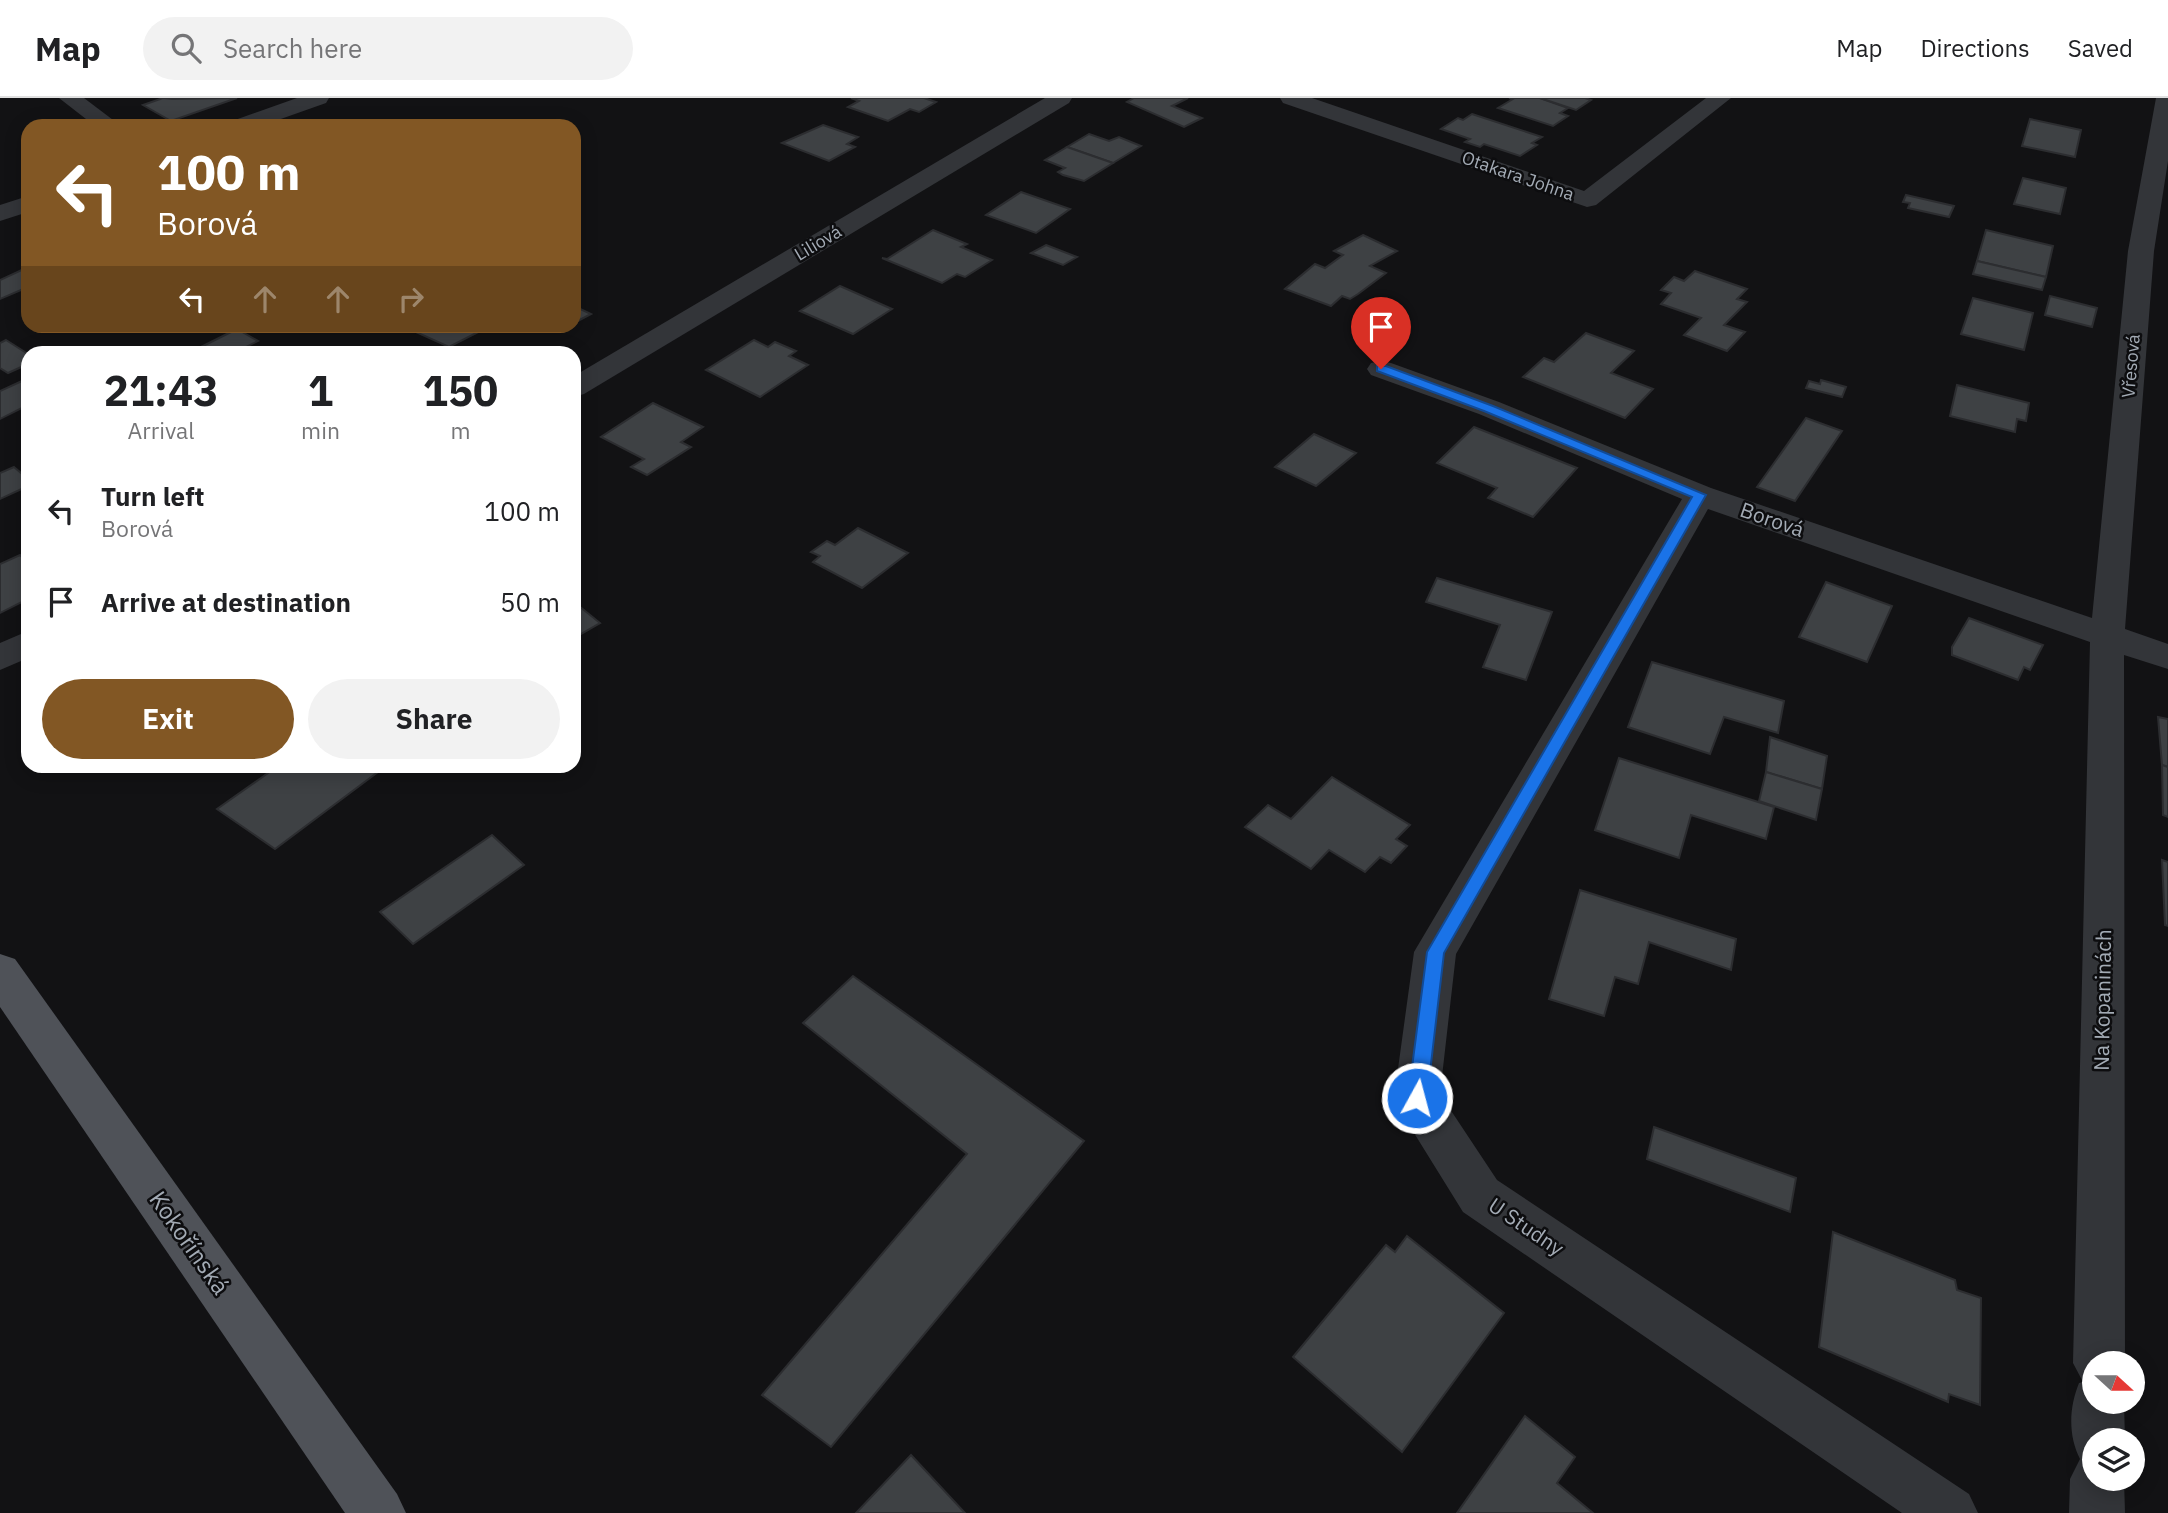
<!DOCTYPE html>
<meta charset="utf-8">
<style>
body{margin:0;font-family:"IBM Plex Sans",sans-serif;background:#f2f2f2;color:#202124;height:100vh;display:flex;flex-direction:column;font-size:26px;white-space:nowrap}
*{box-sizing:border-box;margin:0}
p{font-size:23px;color:#757577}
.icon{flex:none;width:38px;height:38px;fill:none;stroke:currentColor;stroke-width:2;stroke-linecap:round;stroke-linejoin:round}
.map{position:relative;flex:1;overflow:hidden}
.drawer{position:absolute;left:21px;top:248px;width:560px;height:427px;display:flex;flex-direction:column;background:#fff;border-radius:21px;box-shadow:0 4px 18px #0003}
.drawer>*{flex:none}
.guide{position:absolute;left:21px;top:21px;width:560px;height:214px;border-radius:21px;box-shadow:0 4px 18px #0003;background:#825724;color:#fff;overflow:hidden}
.needle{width:46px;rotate:111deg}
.tools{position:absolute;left:2082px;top:1253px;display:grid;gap:14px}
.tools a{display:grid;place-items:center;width:63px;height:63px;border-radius:50%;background:#fff;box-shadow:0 4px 18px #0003;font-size:35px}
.pin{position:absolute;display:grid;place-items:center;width:60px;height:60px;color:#fff;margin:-72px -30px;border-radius:50% 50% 50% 0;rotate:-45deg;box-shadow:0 0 7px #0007}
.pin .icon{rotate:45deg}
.me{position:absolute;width:77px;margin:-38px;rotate:7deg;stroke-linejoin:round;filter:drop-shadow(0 0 5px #0008)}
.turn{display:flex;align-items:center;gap:24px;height:147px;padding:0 21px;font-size:32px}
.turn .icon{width:91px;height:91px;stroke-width:2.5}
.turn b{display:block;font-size:49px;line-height:60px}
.lanes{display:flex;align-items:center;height:66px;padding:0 21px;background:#0003;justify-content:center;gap:35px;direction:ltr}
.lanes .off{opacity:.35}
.eta{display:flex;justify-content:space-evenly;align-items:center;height:119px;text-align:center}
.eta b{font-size:42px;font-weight:700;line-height:49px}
.cta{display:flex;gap:14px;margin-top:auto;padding:14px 21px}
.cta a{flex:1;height:80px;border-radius:42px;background:#825724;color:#fff;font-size:28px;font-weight:700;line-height:80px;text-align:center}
.cta a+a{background:#f2f2f2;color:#202124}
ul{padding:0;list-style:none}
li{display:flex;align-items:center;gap:21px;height:91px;padding:0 21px}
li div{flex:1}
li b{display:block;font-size:26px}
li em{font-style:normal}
header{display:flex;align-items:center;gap:42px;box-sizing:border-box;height:98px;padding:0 35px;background:#fff;border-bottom:2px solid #e0e0e0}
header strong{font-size:33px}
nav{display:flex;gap:38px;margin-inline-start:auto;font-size:24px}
.search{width:490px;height:63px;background:#f2f2f2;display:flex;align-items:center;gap:18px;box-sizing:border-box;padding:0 24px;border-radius:38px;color:#757577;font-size:26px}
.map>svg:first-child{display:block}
.building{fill:#3e4144;stroke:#2c2d30;stroke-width:2}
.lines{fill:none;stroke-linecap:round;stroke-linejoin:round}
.minor{fill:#333539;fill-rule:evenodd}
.major{fill:#4f5258;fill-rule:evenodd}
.route{fill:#1a73e8;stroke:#114b97;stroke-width:2}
.labels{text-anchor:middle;stroke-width:5;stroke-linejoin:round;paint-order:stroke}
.far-street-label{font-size:18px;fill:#a3abb5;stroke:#0d0d0f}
.street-label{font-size:21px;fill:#a3abb5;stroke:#0d0d0f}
.near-street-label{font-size:24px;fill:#a3abb5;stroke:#0d0d0f}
</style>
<header>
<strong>Map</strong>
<div class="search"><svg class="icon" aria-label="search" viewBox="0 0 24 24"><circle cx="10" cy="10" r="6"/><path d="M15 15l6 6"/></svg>Search here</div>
<nav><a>Map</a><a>Directions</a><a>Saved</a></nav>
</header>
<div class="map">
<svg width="2168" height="1415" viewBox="0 0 2168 1415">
<rect width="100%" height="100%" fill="#121214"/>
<g class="building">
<polygon points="163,0 172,1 237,0 171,23 143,7"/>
<polygon points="851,0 924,0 936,4 919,14 910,11 888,23 848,9 859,3"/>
<polygon points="1134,0 1188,0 1172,8 1202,20 1184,29 1127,4"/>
<polygon points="1509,0 1540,0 1568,10 1560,15 1568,18 1553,28 1498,10 1513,1"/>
<polygon points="1540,0 1585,0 1591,2 1576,12"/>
<polygon points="1472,16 1542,39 1532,45 1537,47 1520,58 1484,46 1480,49 1465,44 1470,41 1441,31 1458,20 1463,22"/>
<polygon points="2030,21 2081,32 2075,59 2022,48"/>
<polygon points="823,27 858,39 847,46 855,49 829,63 782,45"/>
<polygon points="1089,36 1109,43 1119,39 1141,48 1113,65 1067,49"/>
<polygon points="1067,49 1113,65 1084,83 1063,77 1058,74 1065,70 1045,62"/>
<polygon points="2023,80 2066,90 2060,116 2014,106"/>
<polygon points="1021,94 1070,111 1036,135 986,117"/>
<polygon points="1906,97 1954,108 1949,119 1908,110 1910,105 1903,104"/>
<polygon points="933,132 967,146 961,149 992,162 965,179 957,176 942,185 882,160 887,161"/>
<polygon points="1986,132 2053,148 2046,179 1977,163"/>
<polygon points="1363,137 1397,153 1370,168 1386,175 1358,196 1350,201 1342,198 1331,208 1285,191 1315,166 1325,170 1343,157 1334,153"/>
<polygon points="1046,147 1077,159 1063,167 1031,155"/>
<polygon points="1977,163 2046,179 2042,192 1973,176"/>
<polygon points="28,169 28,189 0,201 0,182"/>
<polygon points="1695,173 1747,191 1737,201 1747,204 1724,227 1745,234 1727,253 1684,237 1701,220 1661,206 1671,195 1661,192 1674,179 1684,183"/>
<polygon points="840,188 892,211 853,236 800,213"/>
<polygon points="2050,198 2097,210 2092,229 2045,217"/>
<polygon points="1973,200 2033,215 2024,252 1961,236"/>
<polygon points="574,208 591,216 574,225"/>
<polygon points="411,228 490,228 449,249 407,230"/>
<polygon points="237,231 258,243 232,256 187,256"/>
<polygon points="1586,235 1634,253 1611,275 1653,291 1625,320 1523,279 1544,260 1554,264"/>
<polygon points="6,242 28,256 28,266 8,275 0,270 0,245"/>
<polygon points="754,242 768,249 775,244 796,253 789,258 808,267 760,299 706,272"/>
<polygon points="1821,282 1846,289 1842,299 1806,290 1809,283 1820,286"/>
<polygon points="22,283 28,287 28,307 0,321 0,293"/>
<polygon points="1957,287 2029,305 2026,323 2017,321 2015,334 1950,318"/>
<polygon points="653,305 703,329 681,344 691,349 647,377 631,369 644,361 601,339"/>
<polygon points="1806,320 1842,333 1795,403 1757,389"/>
<polygon points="1474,329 1577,370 1533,419 1488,400 1497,390 1437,365"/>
<polygon points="1314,336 1356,355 1316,388 1275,369"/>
<polygon points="14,369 28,381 28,388 0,401 0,375"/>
<polygon points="858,430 908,455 862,490 813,464 820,458 811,454 827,443 835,447"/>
<polygon points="20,457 28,465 28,501 0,515 0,466"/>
<polygon points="1437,480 1552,514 1526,582 1483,569 1500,527 1426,504"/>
<polygon points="1826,484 1892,508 1867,564 1799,539"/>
<polygon points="574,504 600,525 574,540"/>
<polygon points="1969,520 2043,547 2030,572 2024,569 2018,582 1952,557 1952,549"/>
<polygon points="1652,564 1784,603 1778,635 1724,619 1710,656 1628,629"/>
<polygon points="2158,619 2168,621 2168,669 2162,667"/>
<polygon points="1770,639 1827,658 1822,691 1766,674"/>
<polygon points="1619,660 1774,709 1766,741 1691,717 1679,760 1595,732"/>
<polygon points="2162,667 2168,669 2168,719 2163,717"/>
<polygon points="278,668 386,668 275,751 217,711"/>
<polygon points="1766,674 1822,691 1816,722 1759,703"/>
<polygon points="1332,679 1410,727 1396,741 1407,748 1391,765 1380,759 1365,774 1329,752 1311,771 1245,729 1268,707 1291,721"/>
<polygon points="492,737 524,767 413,846 380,814"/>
<polygon points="2162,762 2168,764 2168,828 2165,827"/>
<polygon points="1580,792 1736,841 1731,872 1649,844 1638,886 1615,879 1604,918 1549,901"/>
<polygon points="853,878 1084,1043 831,1349 762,1297 967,1056 803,925"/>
<polygon points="1654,1029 1796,1080 1790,1114 1647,1061"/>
<polygon points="1833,1134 1955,1182 1957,1192 1981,1200 1980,1307 1949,1296 1948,1304 1819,1249"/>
<polygon points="1407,1138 1504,1215 1402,1354 1293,1259 1386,1147 1395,1154"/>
<polygon points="1525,1318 1575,1359 1557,1385 1593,1415 1457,1415"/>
<polygon points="911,1357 965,1415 856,1415"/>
</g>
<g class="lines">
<g class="minor">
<polygon points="59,0 84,0 121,28 95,28"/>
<polygon points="297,0 329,0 326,5 261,28 229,28 232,23"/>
<polygon points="1045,0 1072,0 1069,5 584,296 574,299 574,278"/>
<polygon points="1280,0 1312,0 1584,93 1706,0 1731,0 1596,107 1587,109 1283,5"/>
<path d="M2156 0H2168V63L2154 153 2125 531 2168 546V571L2124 557 2125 1265H2095V1304H2124L2125 1342H2095V1381H2124L2125 1415H2069L2070 1381 2080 1361C2068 1337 2069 1310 2079 1285L2083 1284 2073 1265 2090 544 1708 411 1456 856 1440 996 1497 1082 1969 1396 1978 1415H1902L1463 1114 1401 1014 1394 1000 1414 854 1682 401 1479 316 1371 277 1367 271 1371 265 1381 263 1391 265 1499 304 1711 390 2092 520 2128 153Z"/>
<polygon points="28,98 28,114 0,123 0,107"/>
<polygon points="28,533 28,560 0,572 0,545"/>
</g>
<polygon class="major" points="0,856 15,861 397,1396 406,1415 345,1415 0,909"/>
</g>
<polygon class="route" points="1377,268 1386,268 1493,308 1706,397 1444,855 1427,1000 1424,1006 1417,1008 1411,1006 1408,1000 1427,854 1692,399 1484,313 1377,273"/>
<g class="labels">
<g class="far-street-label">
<text transform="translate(1518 78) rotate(19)" y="6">Otakara Johna</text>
<text transform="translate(818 145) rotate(-31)" y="6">Liliová</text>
<text transform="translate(2131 268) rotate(-85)" y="6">Vřesová</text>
</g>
<g class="street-label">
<text transform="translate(1772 422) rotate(19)" y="7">Borová</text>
<text transform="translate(2103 902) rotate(-89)" y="7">Na Kopaninách</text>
<text transform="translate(1526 1129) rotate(34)" y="7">U Studny</text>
</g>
<g class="near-street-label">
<text transform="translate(189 1145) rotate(55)" y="8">Kokořínská</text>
</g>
</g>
</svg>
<div class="tools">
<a><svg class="needle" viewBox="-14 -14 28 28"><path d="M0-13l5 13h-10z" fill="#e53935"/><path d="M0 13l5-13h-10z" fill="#757577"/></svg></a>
<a><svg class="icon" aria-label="layers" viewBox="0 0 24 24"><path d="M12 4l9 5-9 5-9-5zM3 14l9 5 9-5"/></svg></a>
</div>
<div class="pin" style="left:1381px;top:271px;background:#d93025"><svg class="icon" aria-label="arrive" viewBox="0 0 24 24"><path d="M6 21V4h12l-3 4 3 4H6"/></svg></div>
<svg class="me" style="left:1417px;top:1000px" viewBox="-20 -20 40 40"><circle r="17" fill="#1a73e8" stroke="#fff" stroke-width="3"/><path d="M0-11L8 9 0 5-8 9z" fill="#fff"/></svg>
<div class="guide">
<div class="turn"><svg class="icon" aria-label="left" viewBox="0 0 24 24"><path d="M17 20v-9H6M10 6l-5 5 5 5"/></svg><div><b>100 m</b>Borová</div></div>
<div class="lanes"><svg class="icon" aria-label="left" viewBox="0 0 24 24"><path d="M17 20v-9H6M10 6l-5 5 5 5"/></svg><svg class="icon off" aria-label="ahead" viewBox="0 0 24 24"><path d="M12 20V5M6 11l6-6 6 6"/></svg><svg class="icon off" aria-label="ahead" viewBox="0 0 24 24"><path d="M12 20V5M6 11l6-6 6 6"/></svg><svg class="icon off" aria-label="right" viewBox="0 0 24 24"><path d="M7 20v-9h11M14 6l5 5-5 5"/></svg></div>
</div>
<section class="drawer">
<div class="eta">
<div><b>21:43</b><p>Arrival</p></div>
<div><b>1</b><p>min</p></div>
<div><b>150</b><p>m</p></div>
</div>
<ul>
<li><svg class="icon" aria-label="left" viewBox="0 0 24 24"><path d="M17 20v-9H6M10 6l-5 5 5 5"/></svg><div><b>Turn left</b><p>Borová</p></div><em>100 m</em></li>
<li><svg class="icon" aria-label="arrive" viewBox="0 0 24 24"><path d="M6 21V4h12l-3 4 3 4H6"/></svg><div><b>Arrive at destination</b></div><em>50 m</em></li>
</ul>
<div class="cta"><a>Exit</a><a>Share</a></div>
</section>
</div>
